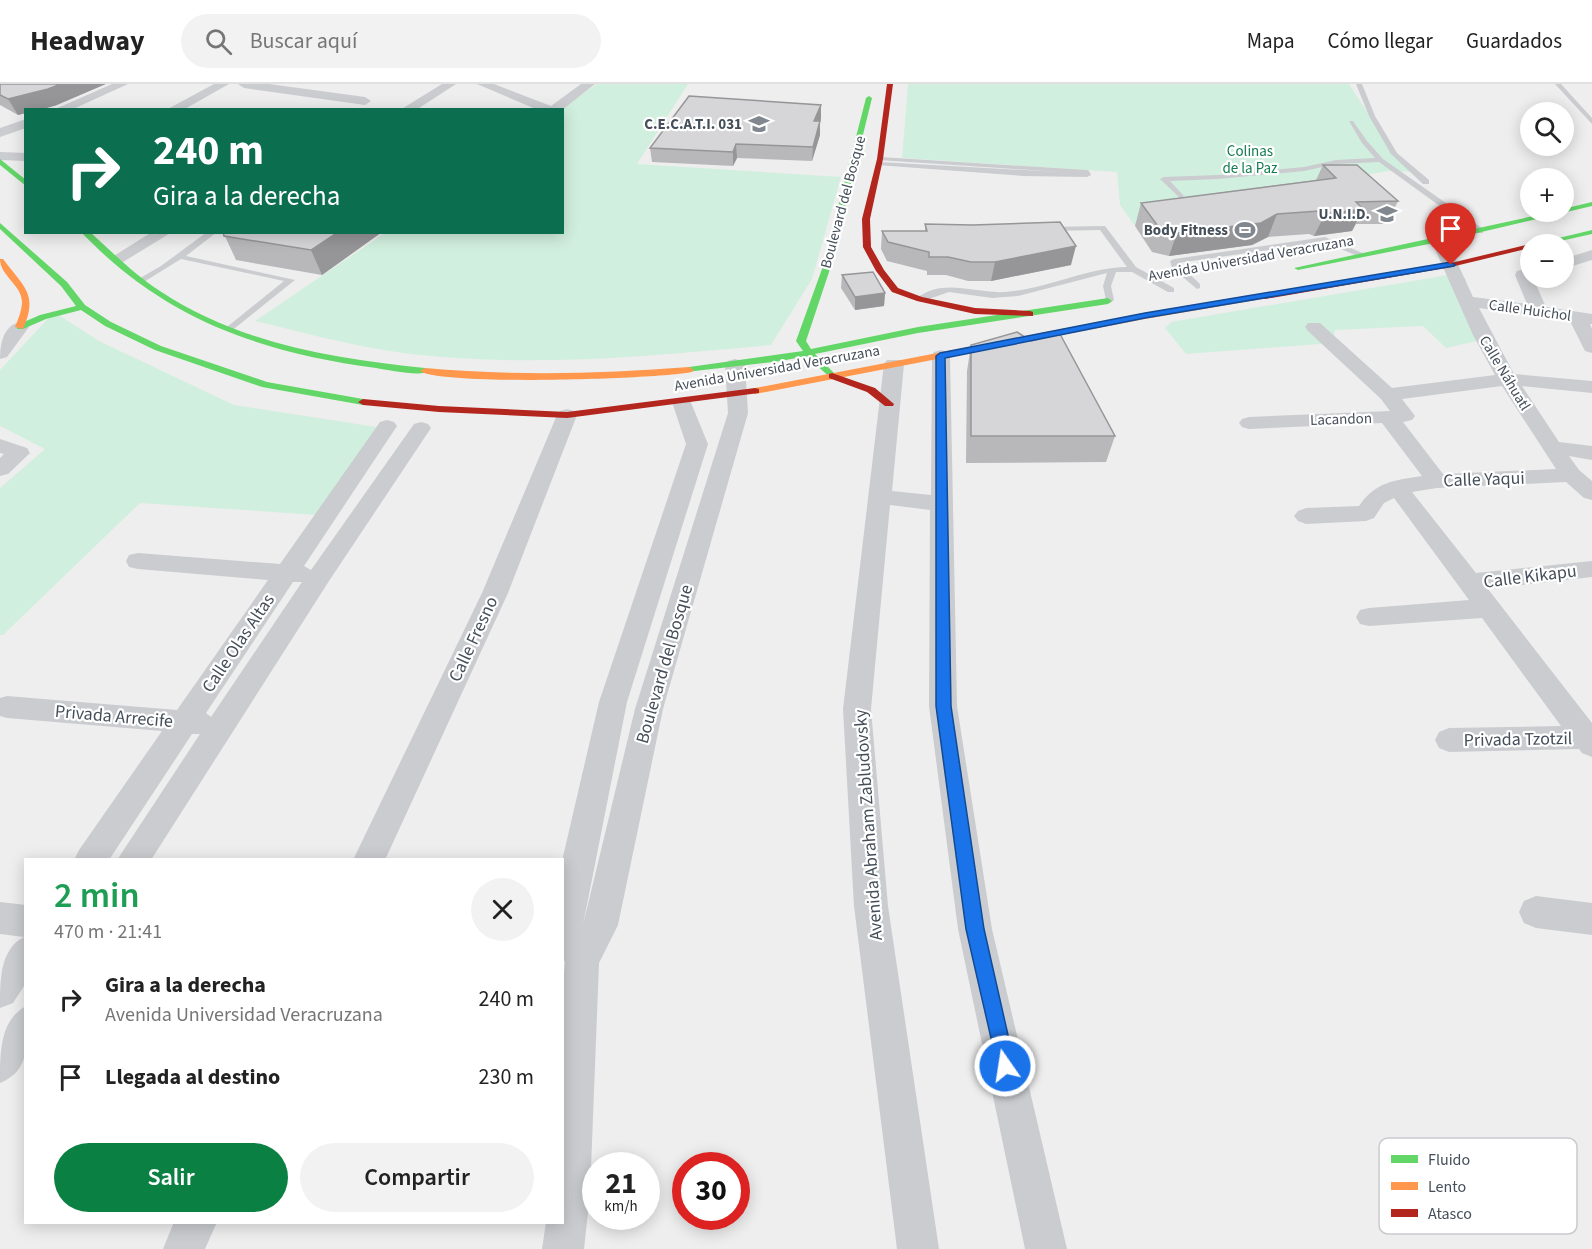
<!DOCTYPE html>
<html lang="es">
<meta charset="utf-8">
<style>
body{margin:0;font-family:"Source Sans 3",sans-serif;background:#f2f2f2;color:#222;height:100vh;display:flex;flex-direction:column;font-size:22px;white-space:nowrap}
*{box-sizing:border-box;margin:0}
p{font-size:20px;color:#767676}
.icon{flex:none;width:33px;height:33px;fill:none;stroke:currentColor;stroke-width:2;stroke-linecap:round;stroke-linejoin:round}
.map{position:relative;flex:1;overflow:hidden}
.details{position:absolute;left:24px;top:774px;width:540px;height:366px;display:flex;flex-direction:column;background:#fff;border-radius:0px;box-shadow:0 3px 15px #0003}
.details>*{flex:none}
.banner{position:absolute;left:24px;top:24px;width:540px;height:126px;border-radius:0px;box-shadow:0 3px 15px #0003;background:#0b6e4f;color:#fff;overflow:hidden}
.buttons{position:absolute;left:1520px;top:18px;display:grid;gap:12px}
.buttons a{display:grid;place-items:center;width:54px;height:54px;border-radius:50%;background:#fff;box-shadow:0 3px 15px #0003;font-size:30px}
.speed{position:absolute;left:582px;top:1068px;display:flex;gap:12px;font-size:30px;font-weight:700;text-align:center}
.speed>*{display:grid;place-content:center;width:78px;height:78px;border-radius:50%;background:#fff;box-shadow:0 3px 15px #0003;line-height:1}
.speed small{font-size:15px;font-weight:400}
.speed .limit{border:9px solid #d22;background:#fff;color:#111}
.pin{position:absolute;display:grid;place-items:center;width:51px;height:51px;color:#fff;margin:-62px -26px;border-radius:50% 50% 50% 0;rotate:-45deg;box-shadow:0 0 6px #0007}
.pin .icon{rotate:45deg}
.me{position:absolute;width:66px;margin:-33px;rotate:347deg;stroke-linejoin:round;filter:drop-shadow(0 0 4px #0008)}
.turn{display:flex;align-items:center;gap:21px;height:126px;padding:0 30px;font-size:27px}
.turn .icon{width:78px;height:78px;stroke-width:2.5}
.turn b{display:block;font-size:42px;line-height:51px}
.round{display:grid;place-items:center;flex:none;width:63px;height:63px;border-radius:32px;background:#f2f2f2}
.headline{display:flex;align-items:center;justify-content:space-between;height:102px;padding:0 30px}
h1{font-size:36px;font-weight:600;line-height:45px;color:#1e9e55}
.action{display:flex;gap:12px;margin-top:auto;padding:12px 30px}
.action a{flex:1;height:69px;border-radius:36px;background:#0b8043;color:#fff;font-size:24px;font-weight:600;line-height:69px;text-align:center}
.action a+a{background:#f2f2f2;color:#222}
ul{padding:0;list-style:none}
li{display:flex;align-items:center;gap:18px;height:78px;padding:0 30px}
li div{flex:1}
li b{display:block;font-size:22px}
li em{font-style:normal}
header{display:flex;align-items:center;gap:36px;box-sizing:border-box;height:84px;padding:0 30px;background:#fff;border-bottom:2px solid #e0e0e0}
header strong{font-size:28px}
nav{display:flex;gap:33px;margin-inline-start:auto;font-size:21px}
.search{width:420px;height:54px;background:#f2f2f2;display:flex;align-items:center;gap:15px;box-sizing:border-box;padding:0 21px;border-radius:33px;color:#767676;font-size:22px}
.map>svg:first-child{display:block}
.green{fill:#d1efde}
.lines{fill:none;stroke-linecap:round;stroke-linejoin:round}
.lane{fill:#cacccf;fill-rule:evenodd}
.street{fill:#cacccf;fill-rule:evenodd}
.fast{fill:#63d668;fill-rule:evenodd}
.slow{fill:#ff974d;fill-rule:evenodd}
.jam{fill:#b3261e;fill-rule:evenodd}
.wall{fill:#b8b8bb}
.shaded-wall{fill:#969698}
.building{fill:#d6d6d9;stroke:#969698;stroke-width:1.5}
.route{fill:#1a73e8;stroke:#114b97;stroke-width:1.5}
.labels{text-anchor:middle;stroke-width:4.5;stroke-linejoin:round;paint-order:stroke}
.far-poi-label{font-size:15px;font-weight:bold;fill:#454f5a;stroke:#fff;text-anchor:end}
.far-park-label{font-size:15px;fill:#147d4f;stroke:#fff}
.far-street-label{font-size:15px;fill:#454f5a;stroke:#fff}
.street-label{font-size:18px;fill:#454f5a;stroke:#fff}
.key{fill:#fff;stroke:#c7cace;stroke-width:1.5}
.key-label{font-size:16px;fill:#454f5a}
</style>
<header>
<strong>Headway</strong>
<div class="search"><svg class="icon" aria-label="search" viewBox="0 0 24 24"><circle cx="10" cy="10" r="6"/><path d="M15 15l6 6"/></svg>Buscar aquí</div>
<nav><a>Mapa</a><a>Cómo llegar</a><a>Guardados</a></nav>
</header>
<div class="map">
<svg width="1592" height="1165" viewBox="0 0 1592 1165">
<rect width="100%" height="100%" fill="#efeeee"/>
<g class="green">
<path d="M597 0H688L637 80 841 93 812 195 771 261C651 272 531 284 411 270 358 264 306 249 255 237L385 149 562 148 561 25Z"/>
<polygon points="908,0 1349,0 1386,57 1414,88 1388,87 1304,102 1320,116 1135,142 1120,121 1117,88 902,74"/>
<polygon points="1448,191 1465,194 1486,255 1446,264 1423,242 1335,246 1333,259 1186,270 1165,244 1171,238"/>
<polygon points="54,228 99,257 234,321 383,344 317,431 140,419 3,551 0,551 0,404 45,365 0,342 0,286"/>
</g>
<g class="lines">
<g class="lane">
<polygon points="1356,0 1362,0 1375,32 1397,69 1429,96 1429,100 1423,100 1391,70 1369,32"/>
<polygon points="1555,0 1561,0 1592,34 1592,40"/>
<polygon points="1349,37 1353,37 1367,57 1383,75 1483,145 1483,149 1477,149 1379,78 1336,80 1304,87 1218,95 1170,97 1184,112 1180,114 1160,95 1164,93 1218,91 1304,83 1336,76 1375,74 1362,59"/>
<polygon points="880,73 1087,86 1089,87 1091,91 1087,93 1024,92 877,81 879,78 1060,88 878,76"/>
<path d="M1105 142 1136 183 1174 204V208H1168L1132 188H1116L1111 202 1114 216 1110 219 1106 216 1103 202 1107 189 1018 212 992 214 949 208 920 218 916 215C942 193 975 210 1005 208 1047 205 1085 184 1127 183L1100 146 1048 147 1044 145 1048 143Z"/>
<polygon points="207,148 217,148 186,172 295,196 230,248 225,245 227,243 284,197 181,175 142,199 135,197 161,182"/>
<polygon points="1325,153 1367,171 1360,173 1324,158 1178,179 1200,200 1200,204 1197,205 1172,184 1170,177 1174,175"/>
</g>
<g class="street">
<polygon points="112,0 128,0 71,26 53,26"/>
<polygon points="214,0 229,0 183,26 166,26"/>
<polygon points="238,0 269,0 365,13 371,17 365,21 244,4"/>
<polygon points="442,0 456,0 416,26 400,26"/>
<polygon points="477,0 494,0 551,22 581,0 595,0 562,26 538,26"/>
<polygon points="26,35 26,44 0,53 0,44"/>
<polygon points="0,68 26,69 26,77 0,76"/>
<polygon points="152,148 172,148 123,178 117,180 109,175"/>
<path d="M1439 151 1447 156 1473 213 1527 220 1515 191 1517 187 1530 184V194H1533L1546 223 1592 230V240H1590L1592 245V269L1585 267 1570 237 1479 224 1514 290 1592 297V309L1522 302 1559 358 1592 362V376L1569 372 1579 386 1592 397V416L1584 414 1566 398 1437 404 1412 408 1476 489 1592 477V493L1488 505 1592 639V673L1582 669 1579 665 1449 668 1439 664 1435 656 1439 648 1449 644 1561 642 1482 534 1369 542 1360 540 1356 533 1360 526 1369 524 1469 516 1394 414 1384 419 1374 434 1366 437 1306 440 1298 437 1294 432 1298 427 1306 424 1359 422C1375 398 1395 396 1422 392L1382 339 1249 345 1242 343 1239 339 1242 335 1249 333 1390 327 1381 315 1308 247 1305 243 1308 239H1320L1392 304 1495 291 1473 251 1431 156ZM1502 302 1556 385 1443 390 1403 338 1412 336 1415 332 1402 315Z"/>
<polygon points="1592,166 1592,176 1563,185 1563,175"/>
<path d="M20 238 26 239 29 243 7 273 0 275C0 260 3 242 20 238Z"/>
<polygon points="941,266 948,268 950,272 957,622 992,845 1067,1165 1025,1165 958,845 929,622 930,426 890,421 871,625 888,822 939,1165 897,1165 854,822 843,625 884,280 887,276 901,276 904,280 892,407 931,411 932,272 934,268"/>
<polygon points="735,275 742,277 745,281 748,329 663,625 618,841 599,879 590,1110 584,1165 542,1165 546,1138 562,1138 562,911 565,878 562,873 562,777 599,618 686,360 672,318 675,314 689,314 708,360 627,618 583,841 635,625 728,329 725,281 728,277"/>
<polygon points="567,325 574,327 577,331 508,509 385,776 353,776 482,509 557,331 560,327"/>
<path d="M387 336 394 338 397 342 304 482 311 486 414 340 421 338 428 340 431 344 329 497 151 776H117L200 650H192L109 776H74L79 766 162 647 7 634 0 632V614L7 612 177 626 268 496 138 485 129 483 126 477 129 471 138 469 280 480 380 338ZM293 498H302L211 633 206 629Z"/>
<polygon points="0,355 27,364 30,369 8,390 0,392 0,374 4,370 0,369"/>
<polygon points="1536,812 1592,819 1592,851 1536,844 1524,839 1519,828 1524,817"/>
<path d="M0 818 26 821V899L13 919 0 924C0 896 0 865 24 853L0 850Z"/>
<path d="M26 922C26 953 34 985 0 999 0 968 0 936 26 922Z"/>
<polygon points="174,1138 217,1138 205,1165 163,1165"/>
</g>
<g class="fast">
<polygon points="869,12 872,14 830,185 806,257 811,265 918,243 1108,214 1112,217 1108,220 918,249 815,270 837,292 832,295 806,272 781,277 686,288 684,286 689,283 803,267 796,257 822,185 866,14"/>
<polygon points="0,75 26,96 26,102 0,81"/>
<polygon points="1592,118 1592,122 1439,158 1298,186 1294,184 1552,128 1563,128 1563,125"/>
<polygon points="0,139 67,198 85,221 111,238 161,262 267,298 363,315 368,318 363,321 262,303 155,266 105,242 81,226 46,235 23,245 17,245 17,241 40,231 76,222 61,202 0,145"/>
<polygon points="1592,146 1592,150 1547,160 1534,160"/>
<path d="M81 148H90C113 169 135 191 160 207 238 259 334 275 425 284L430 287C421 293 388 286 376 284 259 268 164 235 81 148Z"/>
</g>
<g class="slow">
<path d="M0 175H3C23 202 39 210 23 245L15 243C18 236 22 226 22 218 22 201 0 192 0 175Z"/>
<polygon points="1265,209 1268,210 1268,214 1145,235 755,310 750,307 755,304 1145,229"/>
<path d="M689 283 694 286 692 288C659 295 441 302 420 287L425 284C513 292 601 290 689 283Z"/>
</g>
<g class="jam">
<polygon points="887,0 893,0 883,75 870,135 871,163 884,186 898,204 922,213 975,224 1030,227 1033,228 1033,232 975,230 917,217 892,208 876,187 863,163 862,135 877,75"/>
<polygon points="1530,160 1533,160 1530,160 1530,164 1451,183 1265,215 1261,212 1265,209 1451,179"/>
<polygon points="832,289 875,304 894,320 893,322 885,322 867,308 829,294 829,290"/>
<polygon points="755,304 759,305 759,309 567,334 439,328 363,321 358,318 363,315 439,322 567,328"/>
</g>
</g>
<g class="wall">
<polygon points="0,0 57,21 18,31 0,21"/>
<polygon points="821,21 821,35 820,37 820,51 812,77 737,74 733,82 652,78 650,64"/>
<polygon points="1323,81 1398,117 1387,140 1356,140 1352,147 1314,152 1309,150 1268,153 1252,161 1169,172 1152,168 1135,142 1141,119 1316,96"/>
<polygon points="925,140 1071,181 991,197 968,197 946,191 927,191 927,187 887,177 881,165 882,147 925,147"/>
<polygon points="223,148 382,148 322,191 236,176"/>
<polygon points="842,191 885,209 884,222 855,226 841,204"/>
<polygon points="971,261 1115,352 1106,378 966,379 967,287"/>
</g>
<g class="shaded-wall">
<polygon points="61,0 106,0 57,21 40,26 26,26 26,29 18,31 8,15"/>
<polygon points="821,21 821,35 814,51 814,37"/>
<polygon points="820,37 820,51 812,77 813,63"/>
<polygon points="736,60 737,74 733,82 733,68"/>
<polygon points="1363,125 1352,147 1314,152 1325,130"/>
<polygon points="1277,130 1268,153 1252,161 1169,172 1177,149"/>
<polygon points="338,148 382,148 322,191 311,166"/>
<polygon points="1076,162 1071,181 991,197 995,178"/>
<polygon points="885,209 884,222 855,226 855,213"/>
</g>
<g class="building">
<polygon points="0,0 61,0 48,5 8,15 0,11"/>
<polygon points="689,12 821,21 814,37 820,37 813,63 736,60 733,68 650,64"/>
<polygon points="1323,81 1357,81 1398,117 1356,118 1363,125 1325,130 1319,127 1277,130 1261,139 1177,149 1160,145 1141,119 1336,94"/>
<polygon points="1060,138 1076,162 995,178 971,178 948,173 929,173 929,168 888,158 882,147 927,147 925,140 973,141"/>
<polygon points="223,148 338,148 311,166 224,152"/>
<polygon points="873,188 885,209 855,213 842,191"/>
<polygon points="1017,248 1031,257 1060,250 1115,352 971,352 971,261"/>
</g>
<polygon class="route" points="1451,178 1455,181 1454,182 1145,234 945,274 951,622 984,845 1015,982 1012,989 1005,992 999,989 966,845 936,622 936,272 940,269 1145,229"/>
<defs>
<g id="school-bare" transform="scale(1.62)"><path d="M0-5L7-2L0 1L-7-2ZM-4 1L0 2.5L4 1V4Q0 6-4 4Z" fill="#80878e" stroke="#fff" stroke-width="2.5" paint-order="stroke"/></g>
<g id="university-bare" transform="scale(1.62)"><path d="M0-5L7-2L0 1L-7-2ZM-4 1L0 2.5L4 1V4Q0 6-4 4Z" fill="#80878e" stroke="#fff" stroke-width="2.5" paint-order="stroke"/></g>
<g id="stadium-bare" transform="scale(1.62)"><path d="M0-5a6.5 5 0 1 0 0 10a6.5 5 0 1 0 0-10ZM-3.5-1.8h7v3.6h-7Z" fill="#80878e" stroke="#fff" stroke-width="2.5" paint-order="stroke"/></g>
</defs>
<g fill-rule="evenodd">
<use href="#school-bare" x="759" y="40"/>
<use href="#university-bare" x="1387" y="130"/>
<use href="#stadium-bare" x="1245" y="146"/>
</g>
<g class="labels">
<g class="far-poi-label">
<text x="742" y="45">C.E.C.A.T.I. 031</text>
<text x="1370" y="135">U.N.I.D.</text>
<text x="1228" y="151">Body Fitness</text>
</g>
<g class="far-park-label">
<text x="1250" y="72">Colinas<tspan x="1250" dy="17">de la Paz</tspan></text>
</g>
<g class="far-street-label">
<text transform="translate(843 118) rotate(-75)" y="5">Boulevard del Bosque</text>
<text transform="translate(1251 174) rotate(-10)" y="5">Avenida Universidad Veracruzana</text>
<text transform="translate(1530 226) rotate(8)" y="5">Calle Huichol</text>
<text transform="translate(777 284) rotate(-10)" y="5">Avenida Universidad Veracruzana</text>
<text transform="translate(1505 289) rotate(59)" y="5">Calle Náhuatl</text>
<text transform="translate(1341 335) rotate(-2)" y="5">Lacandon</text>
</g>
<g class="street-label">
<text transform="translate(1484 395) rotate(-2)" y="6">Calle Yaqui</text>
<text transform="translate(1530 492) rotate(-7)" y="6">Calle Kikapu</text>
<text transform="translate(473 555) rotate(-65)" y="6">Calle Fresno</text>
<text transform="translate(238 559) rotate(-56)" y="6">Calle Olas Altas</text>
<text transform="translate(664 580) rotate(-74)" y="6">Boulevard del Bosque</text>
<text transform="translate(114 632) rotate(5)" y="6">Privada Arrecife</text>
<text transform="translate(1518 655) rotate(-1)" y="6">Privada Tzotzil</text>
<text transform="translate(868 741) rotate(-94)" y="6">Avenida Abraham Zabludovsky</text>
</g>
</g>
<rect x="1379" y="1054" width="198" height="96" rx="9" class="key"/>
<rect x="1391" y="1071" width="27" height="8" fill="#63d668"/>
<rect x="1391" y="1098" width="27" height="8" fill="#ff974d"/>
<rect x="1391" y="1125" width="27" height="8" fill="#b3261e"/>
<g class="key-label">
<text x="1428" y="1081">Fluido</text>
<text x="1428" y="1108">Lento</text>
<text x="1428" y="1135">Atasco</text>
</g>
</svg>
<div class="buttons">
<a><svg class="icon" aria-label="search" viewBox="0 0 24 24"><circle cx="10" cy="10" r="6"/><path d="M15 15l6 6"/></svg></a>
<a>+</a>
<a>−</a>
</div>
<div class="speed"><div>21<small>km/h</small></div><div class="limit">30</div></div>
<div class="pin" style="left:1451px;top:181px;background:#d93025"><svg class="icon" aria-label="arrive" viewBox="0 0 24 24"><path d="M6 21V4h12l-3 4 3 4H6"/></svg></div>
<svg class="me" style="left:1005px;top:982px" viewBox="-20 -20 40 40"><circle r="17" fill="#1a73e8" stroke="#fff" stroke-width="3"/><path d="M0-11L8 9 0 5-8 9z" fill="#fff"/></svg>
<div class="banner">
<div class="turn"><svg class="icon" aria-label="right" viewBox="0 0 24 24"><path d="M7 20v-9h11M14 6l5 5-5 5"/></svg><div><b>240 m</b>Gira a la derecha</div></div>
</div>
<section class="details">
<div class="headline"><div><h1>2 min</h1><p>470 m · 21:41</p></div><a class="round"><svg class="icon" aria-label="close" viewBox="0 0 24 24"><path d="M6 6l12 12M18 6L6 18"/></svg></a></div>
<ul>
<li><svg class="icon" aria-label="right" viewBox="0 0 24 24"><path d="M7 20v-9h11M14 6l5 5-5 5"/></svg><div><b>Gira a la derecha</b><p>Avenida Universidad Veracruzana</p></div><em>240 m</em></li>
<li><svg class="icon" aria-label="arrive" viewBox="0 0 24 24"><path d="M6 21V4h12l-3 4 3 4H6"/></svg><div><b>Llegada al destino</b></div><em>230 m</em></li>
</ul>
<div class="action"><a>Salir</a><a>Compartir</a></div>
</section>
</div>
